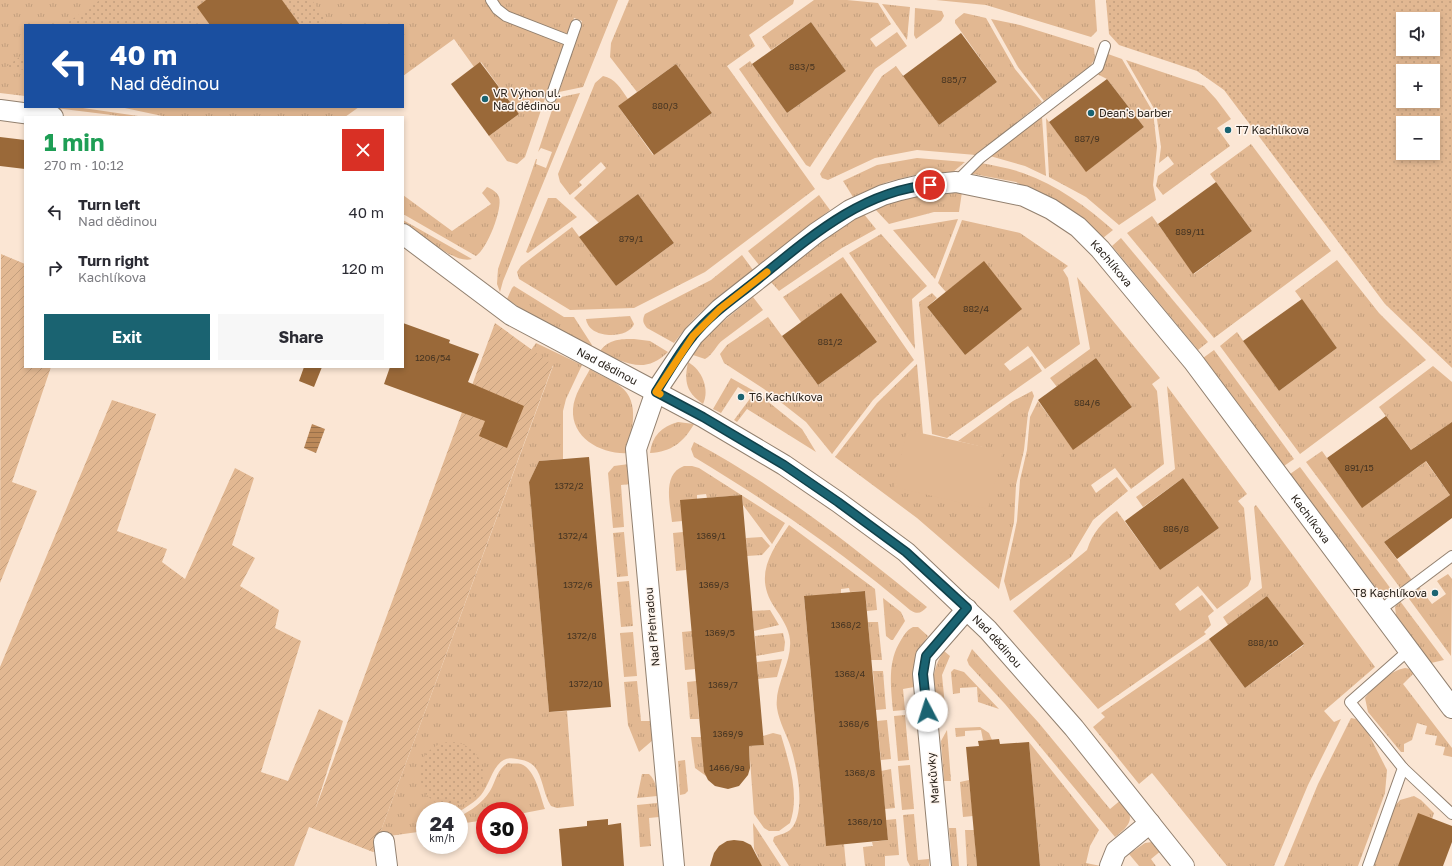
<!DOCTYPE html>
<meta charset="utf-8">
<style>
body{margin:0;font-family:"Golos Text",sans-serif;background:#f7f7f7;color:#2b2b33;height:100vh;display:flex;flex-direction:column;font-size:15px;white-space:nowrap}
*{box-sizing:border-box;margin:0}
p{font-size:13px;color:#7c7c81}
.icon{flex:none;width:22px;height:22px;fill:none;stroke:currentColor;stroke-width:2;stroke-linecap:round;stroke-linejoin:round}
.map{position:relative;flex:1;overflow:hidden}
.sheet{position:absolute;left:24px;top:116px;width:380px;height:252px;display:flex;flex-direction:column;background:#fff;border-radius:0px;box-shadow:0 2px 6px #0003}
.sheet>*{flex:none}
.hud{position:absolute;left:24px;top:24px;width:380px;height:84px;border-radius:0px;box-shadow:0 2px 6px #0003;background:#1a4fa0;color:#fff;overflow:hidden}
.tools{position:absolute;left:1396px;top:12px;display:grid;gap:8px}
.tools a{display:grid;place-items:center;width:44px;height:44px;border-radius:0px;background:#fff;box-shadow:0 2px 6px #0003;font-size:20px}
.speed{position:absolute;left:416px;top:802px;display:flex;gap:8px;font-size:20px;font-weight:700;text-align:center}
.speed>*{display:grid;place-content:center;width:52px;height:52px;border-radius:50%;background:#fff;box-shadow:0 2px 6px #0003;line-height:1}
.speed small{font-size:10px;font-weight:400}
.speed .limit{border:6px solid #d22;background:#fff;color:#111}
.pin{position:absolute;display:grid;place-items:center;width:34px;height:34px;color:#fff;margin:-17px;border:2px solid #fff;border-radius:50%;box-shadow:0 1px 4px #0007}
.me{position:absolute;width:44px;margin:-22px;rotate:355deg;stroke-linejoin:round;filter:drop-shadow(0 0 3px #0008)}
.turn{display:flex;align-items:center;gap:14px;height:84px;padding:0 20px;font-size:18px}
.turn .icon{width:52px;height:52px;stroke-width:2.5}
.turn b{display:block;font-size:28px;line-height:34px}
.round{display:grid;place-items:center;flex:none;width:42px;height:42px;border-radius:0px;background:#f7f7f7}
.headline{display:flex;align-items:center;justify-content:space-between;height:68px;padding:0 20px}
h1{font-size:24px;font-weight:700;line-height:30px;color:#1e9e55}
.primary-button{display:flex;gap:8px;margin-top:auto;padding:8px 20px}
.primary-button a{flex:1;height:46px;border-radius:0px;background:#1a6371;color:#fff;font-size:16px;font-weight:700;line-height:46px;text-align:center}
.primary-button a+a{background:#f7f7f7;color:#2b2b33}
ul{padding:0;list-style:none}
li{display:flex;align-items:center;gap:12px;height:56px;padding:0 20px}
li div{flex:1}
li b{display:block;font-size:15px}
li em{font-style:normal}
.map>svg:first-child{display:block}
.grass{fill:url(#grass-tufts)}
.park{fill:url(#park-dots);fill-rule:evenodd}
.garden{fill:url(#garden-furrows)}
.pitch{fill:#e2b892}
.water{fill:url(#water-rules)}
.building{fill:#9a6939}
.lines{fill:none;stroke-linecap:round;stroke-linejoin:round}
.lane-casing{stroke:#92806f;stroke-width:12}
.street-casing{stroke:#92806f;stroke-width:22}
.lane{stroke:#fff;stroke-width:10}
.street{stroke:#fff;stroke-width:20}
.route-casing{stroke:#114049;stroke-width:10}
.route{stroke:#1a6371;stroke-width:7}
.slow{stroke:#f59e0b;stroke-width:7}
.poi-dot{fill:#1a6371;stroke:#fff6ef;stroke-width:1.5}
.labels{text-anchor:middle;stroke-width:3;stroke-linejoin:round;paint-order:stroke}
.number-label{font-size:9px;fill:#453422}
.poi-label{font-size:11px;fill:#29221b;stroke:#fff6ef;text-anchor:start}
.street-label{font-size:11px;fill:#29221b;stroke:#fff6ef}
</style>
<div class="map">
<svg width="1452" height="866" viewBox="0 0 1452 866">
<defs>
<pattern id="grass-tufts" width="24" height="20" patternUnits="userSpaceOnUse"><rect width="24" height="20" fill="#e2b892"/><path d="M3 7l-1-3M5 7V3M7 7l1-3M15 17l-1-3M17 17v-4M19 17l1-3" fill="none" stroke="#c29e7d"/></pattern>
<pattern id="park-dots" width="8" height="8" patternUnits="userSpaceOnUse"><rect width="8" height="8" fill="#e2b892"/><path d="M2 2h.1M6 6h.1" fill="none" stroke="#c29e7d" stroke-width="1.8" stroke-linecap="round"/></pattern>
<pattern id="garden-furrows" width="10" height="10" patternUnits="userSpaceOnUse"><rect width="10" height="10" fill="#e2b892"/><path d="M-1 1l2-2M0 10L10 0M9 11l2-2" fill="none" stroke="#c29e7d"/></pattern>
<pattern id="water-rules" width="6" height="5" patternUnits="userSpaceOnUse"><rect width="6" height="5" fill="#bc8959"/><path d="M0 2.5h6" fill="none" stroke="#997049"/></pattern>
</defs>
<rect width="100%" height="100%" fill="#fbe6d4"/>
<g class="grass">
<polygon points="0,0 489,0 492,7 564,43 525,157 517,164 507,161 489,136 519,114 481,62 474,67 454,39 403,76 403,25 25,25 25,96 0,93"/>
<polygon points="495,0 618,0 583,87 559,92 582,21 574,18 568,34 504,12"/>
<path d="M629 0H794L793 4 749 35 755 46 727 66 815 189 705 272 634 308 570 310 519 279 517 272 521 266 572 227 616 286 674 243 638 194 599 223 574 198 606 168 601 162 579 182 582 185 570 195 560 182 558 174 595 83 603 76C615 78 621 89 628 99L618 106 653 155 712 113 676 64 637 92 610 57 611 43Z"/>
<polygon points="814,0 847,0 878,3 891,24 870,39 876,47 897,32 907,46 875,69 810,167 806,165 739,69 750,61 787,113 846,71 811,22 771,50 762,37"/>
<polygon points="936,0 1095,0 1097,31 1091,37 986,5"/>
<polygon points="882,4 910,7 907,40"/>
<polygon points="915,8 942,11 944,16 941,21 916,39 914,35"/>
<polygon points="964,13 986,18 1015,69 1042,102 976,155 917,150 875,158 828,180 822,178 820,174 823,169 882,76 896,66 939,125 997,82 955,23 955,20"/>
<polygon points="991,19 1020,25 1094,48 1095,59 1090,66 1044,101 1018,67"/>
<polygon points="1108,54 1122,59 1153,112 1157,147 1153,185 1156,200 1119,225 1086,197 1049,177 1046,118 1086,171 1144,127 1107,79 1097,74"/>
<polygon points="1126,60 1204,86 1216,99 1231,119 1217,128 1230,146 1163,195 1156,186 1158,176 1174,164 1168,156 1159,163 1161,147 1156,112"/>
<polygon points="580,93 503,281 500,292 497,284 498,269 536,159 537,159 536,164 546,168 552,152 541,148 538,152 556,98"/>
<polygon points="47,107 76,107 145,117 128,117"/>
<polygon points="120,107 359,107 345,117 167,117"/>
<polygon points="1042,117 1046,176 1025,166 990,156"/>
<polygon points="1251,144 1331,251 1214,338 1127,233 1152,216 1194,274 1252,231 1210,174"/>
<polygon points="917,158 965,162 953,172 915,175 887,182 853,197 843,181 877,165"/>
<path d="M981 163C995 166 1010 168 1023 173 1057 185 1087 207 1113 230L1103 238 1081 216 1016 182 968 173Z"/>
<path d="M487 187C492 189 497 192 499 197 503 209 487 249 476 256L403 214V195L452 231 491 204 482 193Z"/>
<path d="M952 191 962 192 959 212H934L889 224 874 208C900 199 924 194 952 191Z"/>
<polygon points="819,195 830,210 759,265 748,251"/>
<polygon points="548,198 556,198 577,217 528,253 526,252"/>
<polygon points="863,213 876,229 842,248 779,291 771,282 813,247"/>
<polygon points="958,219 935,279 893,230"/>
<path d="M403 220 472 259C454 265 420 232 403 224Z"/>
<polygon points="962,220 1020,233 1068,266 1063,270 1068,278 1080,344 1045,369 1028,346 1004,364 1010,371 1032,356 1042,371 947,438 932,434 919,302 932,293 937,298 927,307 965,355 984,262 946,292 938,283"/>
<polygon points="881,234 927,286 912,299 915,349 849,253"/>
<polygon points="1121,238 1208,342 1198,350 1112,246"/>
<path d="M742 255 753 270C724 292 695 313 674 343L647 328C643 323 642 320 645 314L711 280Z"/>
<polygon points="843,257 914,360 873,400 832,454 806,422 764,389 724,363 720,354 727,345 768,317 818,385 877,342 801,322 783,297"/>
<polygon points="1337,260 1379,313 1426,360 1300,454 1220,346 1237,332 1279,391 1337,348 1295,291"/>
<polygon points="1077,277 1160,378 1152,384 1157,391 1164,464 1131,489 1115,468 1091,485 1096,493 1117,477 1128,491 1093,520 1071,557 1010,601 1004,581 1017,521 1020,480 1027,450 1030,417 1038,401 1073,449 1132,407 1096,358 1057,387 1050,378 1090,349"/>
<polygon points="514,286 564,317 574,317 592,345 591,346 529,314 507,299 512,288"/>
<path d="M753 297 763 310 723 340C716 345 713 355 705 359L693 355 705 336Z"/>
<path d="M630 316 634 324C629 339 589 340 586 319Z"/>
<path d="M634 339 650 341 668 352C645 375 625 363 600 351 609 339 620 339 634 339Z"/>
<path d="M536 343 582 365 566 399 563 411V459L539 461 529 482 549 712 567 711 574 806 557 808 551 806C543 794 543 776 534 766 529 761 523 760 517 759 494 753 492 782 481 795 475 802 466 807 459 812L457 811 456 805 462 804H440L448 805 449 811H425V831L382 837 377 851 373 852 553 366 531 350Z"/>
<polygon points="1214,350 1294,459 1284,466 1203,358"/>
<path d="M688 362C702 370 710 389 703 404 686 392 684 382 688 362Z"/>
<polygon points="917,364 923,434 907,431 1003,452 958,441 1013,401 1032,391 1034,396 1028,413 1024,450 1016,485 1014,522 999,589 917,518 835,457 877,403"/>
<polygon points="1433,366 1452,382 1452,424 1451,423 1415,447 1412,451 1379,407"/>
<path d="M590 369C599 375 611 379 620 386 642 403 630 431 629 453 603 455 571 439 573 409 574 395 583 382 590 369Z"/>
<polygon points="731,378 756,392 802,429 816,452 747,409 737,422 734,420 752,396 738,387 721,413 713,409"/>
<path d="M1167 386 1247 494 1238 501 1244 508 1251 579 1248 586 1217 609 1198 586 1175 604 1180 611 1202 595 1214 611 1208 616 1211 625 1204 632 1206 634 1098 709 1013 611 1087 550C1093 532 1102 522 1117 511L1160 570 1219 528 1183 478 1143 507 1136 497 1175 469Z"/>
<path d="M678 422 694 424C684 442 671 452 650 453 652 436 661 427 678 422Z"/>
<path d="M694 442C779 487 853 547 927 607 921 613 918 615 910 610 843 552 770 503 694 457L691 449Z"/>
<polygon points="1322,451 1362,507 1421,465 1424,459 1450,495 1384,542 1412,580 1401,589 1306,462"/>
<polygon points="629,464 631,484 621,485 624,527 613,528 608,473 614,466"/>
<path d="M684 466H692L699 468 785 523 772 544 743 505 742 495 707 498 706 494 697 495V499L682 521 672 522C670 503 662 474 684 466Z"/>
<polygon points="1300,467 1394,593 1387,596 1379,592 1290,474"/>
<polygon points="1256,505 1375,667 1324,711 1334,722 1341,719 1308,785 1274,866 1227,866 1152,773 1139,784 1093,727 1105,717 1101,713 1209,639 1245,688 1304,645 1267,596 1228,625 1223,617 1262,588 1254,507"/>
<path d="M789 525 875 589 877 610 867 611 865 591 850 592 849 588 841 589V593L804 597 826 845 844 844 846 866H789L773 841 774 837C780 834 785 834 790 830 807 813 797 768 791 748 787 735 779 722 777 708 774 685 792 663 790 640 789 628 781 617 775 608 753 576 771 552 789 525Z"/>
<polygon points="624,532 628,576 617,577 613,533"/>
<polygon points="683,532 686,570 676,571 673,533"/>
<polygon points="762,537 770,546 762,555 747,556 746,538"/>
<polygon points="1448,574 1452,579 1451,656 1407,596 1419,587 1432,604 1446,594 1437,581"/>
<polygon points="629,581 633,626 621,627 617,582"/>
<polygon points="883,598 901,612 905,621 893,640 891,640 886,636"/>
<polygon points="1400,601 1444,660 1431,663 1396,615 1395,607"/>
<polygon points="770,610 779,625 754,631 752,611"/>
<polygon points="868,622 878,622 882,660 871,660"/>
<path d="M913 627H918L928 636C917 652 912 667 914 687L903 689 905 710 893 711C891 686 887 662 901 640 904 635 907 630 913 627Z"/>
<polygon points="692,631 695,669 685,670 682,632"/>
<polygon points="633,632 637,676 624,677 620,633"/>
<polygon points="783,633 785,642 784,651 756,656 755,636"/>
<path d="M972 649 1038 722 1110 809 1122 799C1134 818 1133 823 1115 837L1005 704 969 665 967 660Z"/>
<path d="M944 651 950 656 942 675 945 706C927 692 933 666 944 651Z"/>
<polygon points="782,659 777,677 758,679 757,662"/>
<path d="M1405 668 1411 669 1414 673 1403 684 1452 748V757L1443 755 1445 747 1435 745 1437 736 1425 734 1427 726 1417 723 1412 740 1404 744V752H1401L1368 712 1365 698C1375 685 1389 671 1405 668Z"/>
<polygon points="954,669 964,672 999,709 978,702 977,687 960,688 960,693 953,694 951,672"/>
<polygon points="873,671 883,671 886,709 876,710"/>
<polygon points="637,681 641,721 651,721 653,740 639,752 628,725 624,682"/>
<polygon points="696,681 699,719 690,719 687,682"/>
<polygon points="905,715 909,760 898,761 894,716"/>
<polygon points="1351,718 1356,719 1366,729 1387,770 1385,793 1358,866 1284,866 1318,784"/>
<polygon points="887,720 891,759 881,760 877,721"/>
<polygon points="980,727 989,733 992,740 983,740 981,730 965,731 965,736 956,737 955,728"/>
<polygon points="947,730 951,781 944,781 941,741"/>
<path d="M773 733 781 735C789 762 800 796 790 823L779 831H769L764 828 754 814 749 746 764 745 763 736Z"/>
<polygon points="691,737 701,737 706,776 695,768"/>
<polygon points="1029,742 1099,830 1090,846 1086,863 1101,866 1040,866"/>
<polygon points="685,760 688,791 685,794 680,795 678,761"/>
<path d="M508 763C512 764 518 763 521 764 536 770 540 796 545 809L519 814V811H485V820L459 824V817C471 810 482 804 490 791 496 781 497 769 508 763Z"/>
<polygon points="910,765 914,809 902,810 898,766"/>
<polygon points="891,769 895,808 885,809 881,771"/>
<path d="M642 774H649C656 781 656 787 657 796L637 798Z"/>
<polygon points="969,780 973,816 963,817 960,782"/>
<polygon points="1414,796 1421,800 1434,813 1432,819 1398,866 1374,866 1394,807 1400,800"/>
<polygon points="657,803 659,817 649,818 651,846 640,847 637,805"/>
<polygon points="914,814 918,860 929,859 929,866 910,866 907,860 903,815"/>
<polygon points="896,819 899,855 885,856 885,866 865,866 863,847 873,846 872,842 888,840 886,820"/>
<polygon points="753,823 781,866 759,866 758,857 754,849"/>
<polygon points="949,828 956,828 959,866 952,866"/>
<polygon points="965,830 974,830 977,866 967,866"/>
<polygon points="1152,842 1157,844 1162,850 1151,859 1156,866 1139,866 1129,854 1145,843"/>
</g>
<g class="park">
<polygon points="100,0 206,0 197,7 203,16 190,25 64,25"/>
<polygon points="282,0 312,0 326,21 321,25 300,25"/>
<path d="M1106 0H1452V368L1385 304 1224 90 1197 71 1119 45 1109 34ZM1403 19H1433V49H1403ZM1403 71H1433V101H1403ZM1403 123H1433V153H1403Z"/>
<polygon points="25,53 25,70 6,67"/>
<circle cx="451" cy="774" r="32"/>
</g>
<g class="garden">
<polygon points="1,254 25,264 25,367 51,367 12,482 37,491 0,583"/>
<polygon points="495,323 553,365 373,852 309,827 294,866 0,866 0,667 112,400 156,414 117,531 167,549 162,562 185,579 235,468 254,478 232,545 255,558 240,586 279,610 275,628 301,641 261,772 288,781 319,709 343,721 315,810"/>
</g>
<polygon class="pitch" points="907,430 1003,451 988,509 894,487"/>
<polygon class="water" points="312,424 325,429 316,453 304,448"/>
<g class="building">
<polygon points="206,0 282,0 300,25 210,25 197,7"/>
<polygon points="811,22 846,71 787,113 752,64"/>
<polygon points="961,33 997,82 939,125 903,76"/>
<polygon points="480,62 519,114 489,136 451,84"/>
<polygon points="676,64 712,113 654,155 618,106"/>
<polygon points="1107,79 1144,127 1086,172 1049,122"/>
<polygon points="0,137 25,140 25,169 0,166"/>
<polygon points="1216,182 1252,231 1193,274 1158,224"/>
<polygon points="638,194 674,243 616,286 579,237"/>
<polygon points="984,261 1022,309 965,355 927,307"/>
<polygon points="841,293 877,342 818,385 782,336"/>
<polygon points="1302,299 1337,348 1279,391 1243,341"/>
<polygon points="403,323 450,340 449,343 479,354 468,382 524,406 507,448 479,436 485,421 384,384 390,367 403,367"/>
<polygon points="1096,358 1132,407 1073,450 1038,400"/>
<polygon points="304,367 322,367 314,387 299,381"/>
<polygon points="1386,416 1411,450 1452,422 1452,518 1397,559 1384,542 1450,495 1426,461 1362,508 1327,458"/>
<polygon points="589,457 611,707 549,712 529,482 539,461"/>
<polygon points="1183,478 1219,528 1160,570 1125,521"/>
<polygon points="742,495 764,745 749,746 750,768 748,775 739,786 728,789 715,786 708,780 704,772 680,500"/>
<polygon points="865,591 888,840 826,846 804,596"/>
<polygon points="1267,596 1304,644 1245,688 1209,639"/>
<polygon points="999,739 1000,744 1029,742 1040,866 977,866 966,747 979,746 978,741"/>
<polygon points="1418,813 1452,826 1452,842 1443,866 1398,866"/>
<polygon points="608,819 608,825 621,823 624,866 562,866 559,829 587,826 587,821"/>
<polygon points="734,840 743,841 751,845 762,866 710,866 714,853 719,846 727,841"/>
</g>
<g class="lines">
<g class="lane-casing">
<g id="lane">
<polyline points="491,0 497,9 506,16 570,41"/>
<polyline points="551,97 576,25"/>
<polyline points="956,182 980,158 1098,67 1105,46"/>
<polyline points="1380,610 1452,556"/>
<polyline points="1403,768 1452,814"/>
<polyline points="1368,866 1403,768 1350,702 1409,650"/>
</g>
</g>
<g class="street-casing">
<g id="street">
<polyline points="0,110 53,117"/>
<path id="s1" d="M403 234 511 315 703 417 784 465 838 502 906 552 988 630 1074 728 1184 866"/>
<polyline points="384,842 387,866"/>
<path id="s2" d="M674 866 636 449 656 391 693 336 720 309 762 276 816 233 850 210 883 195 900 190 917 186 956 182 1024 196 1051 209 1078 227 1100 249 1193 361 1452 708"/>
<polyline points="941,866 923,674 926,656 967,609"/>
<polyline points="1110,866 1116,851 1150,823"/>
</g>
</g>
<use href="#lane" class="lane"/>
<use href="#street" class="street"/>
</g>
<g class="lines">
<g class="route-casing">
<path id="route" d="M927 711 923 674 926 656 967 608 906 552 838 502 784 465 703 417 656 392C668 373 679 353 693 336 710 314 736 297 757 280 809 238 861 191 930 185"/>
</g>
<use href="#route" class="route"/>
<polyline class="slow" points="660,394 656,392 693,336 720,309 767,272"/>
</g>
<g class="poi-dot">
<circle cx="485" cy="99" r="4"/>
<circle cx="1091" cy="113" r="4"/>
<circle cx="1228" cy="130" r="4"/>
<circle cx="741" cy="397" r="4"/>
<circle cx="1435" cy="593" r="4"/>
</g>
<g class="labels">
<g class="number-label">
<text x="802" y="70">883/5</text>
<text x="954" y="83">885/7</text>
<text x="665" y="109">880/3</text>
<text x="1087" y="142">887/9</text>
<text x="1190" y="235">889/11</text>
<text x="631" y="242">879/1</text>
<text x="976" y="312">882/4</text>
<text x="830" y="345">881/2</text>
<text x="433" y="361">1206/54</text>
<text x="1087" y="406">884/6</text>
<text x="1359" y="471">891/15</text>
<text x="569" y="489">1372/2</text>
<text x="1176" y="532">886/8</text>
<text x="573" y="539">1372/4</text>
<text x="711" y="539">1369/1</text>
<text x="578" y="588">1372/6</text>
<text x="714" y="588">1369/3</text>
<text x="846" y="628">1368/2</text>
<text x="720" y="636">1369/5</text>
<text x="582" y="639">1372/8</text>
<text x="1263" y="646">888/10</text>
<text x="850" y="677">1368/4</text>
<text x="586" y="687">1372/10</text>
<text x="723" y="688">1369/7</text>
<text x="854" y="727">1368/6</text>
<text x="728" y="737">1369/9</text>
<text x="727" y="771">1466/9a</text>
<text x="860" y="776">1368/8</text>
<text x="865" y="825">1368/10</text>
</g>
<g class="poi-label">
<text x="493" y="97">VR Výhon ul.<tspan x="493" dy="13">Nad dědinou</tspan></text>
<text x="1099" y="117">Dean's barber</text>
<text x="1236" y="134">T7 Kachlíkova</text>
<text x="749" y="401">T6 Kachlíkova</text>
<text x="1427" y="597" text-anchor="end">T8 Kachlíkova</text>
</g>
<g class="street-label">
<text dy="4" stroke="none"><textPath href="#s2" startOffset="1040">Kachlíkova</textPath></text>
<text dy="4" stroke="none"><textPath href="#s1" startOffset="244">Nad dědinou</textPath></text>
<text dy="4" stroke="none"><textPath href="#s2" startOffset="1364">Kachlíkova</textPath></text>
<text transform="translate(652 627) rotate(-95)" y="4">Nad Přehradou</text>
<text dy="4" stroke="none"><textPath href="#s1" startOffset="724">Nad dědinou</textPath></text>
<text transform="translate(933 778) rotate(-95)" y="4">Markůvky</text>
</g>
</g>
</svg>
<div class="tools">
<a><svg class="icon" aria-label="sound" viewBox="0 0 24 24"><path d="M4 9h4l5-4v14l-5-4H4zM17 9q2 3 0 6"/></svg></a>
<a>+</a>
<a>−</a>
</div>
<div class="speed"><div>24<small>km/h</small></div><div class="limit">30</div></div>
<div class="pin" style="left:930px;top:185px;background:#d93025"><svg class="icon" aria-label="arrive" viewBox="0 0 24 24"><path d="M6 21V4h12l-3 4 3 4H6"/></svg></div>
<svg class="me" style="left:927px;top:711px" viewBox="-20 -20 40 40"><circle r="19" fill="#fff"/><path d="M0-13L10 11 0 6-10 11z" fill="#1a6371"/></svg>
<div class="hud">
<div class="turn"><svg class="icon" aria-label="left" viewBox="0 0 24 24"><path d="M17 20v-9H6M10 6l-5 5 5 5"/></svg><div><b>40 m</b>Nad dědinou</div></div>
</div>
<section class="sheet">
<div class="headline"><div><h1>1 min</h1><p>270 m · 10:12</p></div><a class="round" style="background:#d93025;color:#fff"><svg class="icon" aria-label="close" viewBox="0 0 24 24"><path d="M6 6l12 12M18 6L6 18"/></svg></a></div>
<ul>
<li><svg class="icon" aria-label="left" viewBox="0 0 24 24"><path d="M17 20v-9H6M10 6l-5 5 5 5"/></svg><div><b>Turn left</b><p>Nad dědinou</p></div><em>40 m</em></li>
<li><svg class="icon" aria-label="right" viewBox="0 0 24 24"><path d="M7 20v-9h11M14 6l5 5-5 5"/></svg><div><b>Turn right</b><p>Kachlíkova</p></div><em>120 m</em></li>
</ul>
<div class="primary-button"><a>Exit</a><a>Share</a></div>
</section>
</div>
